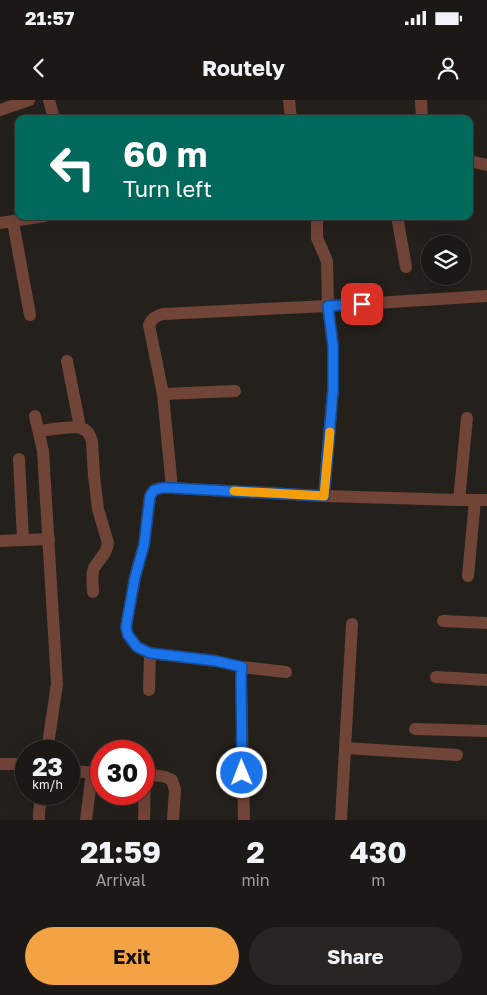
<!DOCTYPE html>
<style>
body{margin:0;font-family:"Golos Text",sans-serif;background:#282522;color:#f1f3f6;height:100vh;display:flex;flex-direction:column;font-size:19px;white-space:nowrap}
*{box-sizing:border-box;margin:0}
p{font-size:16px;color:#a0a0a0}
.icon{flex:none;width:28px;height:28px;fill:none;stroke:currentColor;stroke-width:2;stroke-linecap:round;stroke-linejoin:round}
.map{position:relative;height:720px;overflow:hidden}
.panel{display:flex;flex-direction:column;background:#1b1815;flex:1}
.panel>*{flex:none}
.banner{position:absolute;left:15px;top:15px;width:458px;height:105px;border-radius:10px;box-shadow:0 5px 20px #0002,0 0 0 1px #393734;background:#00695c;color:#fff;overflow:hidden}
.controls{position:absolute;left:421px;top:135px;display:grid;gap:10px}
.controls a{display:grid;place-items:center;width:50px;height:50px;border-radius:50%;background:#1b1815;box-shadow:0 5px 20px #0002,0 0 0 1px #393734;font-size:25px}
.speed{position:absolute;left:15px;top:640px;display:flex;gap:10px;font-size:25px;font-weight:700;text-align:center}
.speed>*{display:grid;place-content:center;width:65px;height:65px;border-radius:50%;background:#1b1815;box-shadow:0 5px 20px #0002,0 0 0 1px #393734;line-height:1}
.speed small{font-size:12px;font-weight:400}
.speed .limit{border:8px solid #d22;background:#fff;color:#111}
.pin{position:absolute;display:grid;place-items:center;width:42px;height:42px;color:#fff;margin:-21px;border-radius:10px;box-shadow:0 2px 8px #0006}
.me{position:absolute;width:55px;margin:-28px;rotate:359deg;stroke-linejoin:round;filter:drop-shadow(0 0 4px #0008)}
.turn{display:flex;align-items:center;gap:18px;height:105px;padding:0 25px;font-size:22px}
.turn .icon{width:65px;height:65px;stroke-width:2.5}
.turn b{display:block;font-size:35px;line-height:42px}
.eta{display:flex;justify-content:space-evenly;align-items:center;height:85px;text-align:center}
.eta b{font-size:30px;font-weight:700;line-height:35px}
.primary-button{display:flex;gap:10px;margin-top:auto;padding:10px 25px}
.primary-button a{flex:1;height:58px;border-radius:30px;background:#f4a344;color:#111;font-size:20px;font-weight:700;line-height:58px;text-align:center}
.primary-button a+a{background:#282522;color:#f1f3f6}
.status{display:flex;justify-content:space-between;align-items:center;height:35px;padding:0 25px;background:#1b1815;direction:ltr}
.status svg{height:14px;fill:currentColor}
header{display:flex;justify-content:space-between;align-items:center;height:65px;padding:0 25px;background:#1b1815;font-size:22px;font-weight:700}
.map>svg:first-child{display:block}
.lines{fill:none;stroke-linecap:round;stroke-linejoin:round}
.minor{stroke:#714438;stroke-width:12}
.route-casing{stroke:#114b97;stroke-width:12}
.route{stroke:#1a73e8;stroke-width:9}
.slow{stroke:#f59e0b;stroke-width:9}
</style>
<div class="status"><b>21:57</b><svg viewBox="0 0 49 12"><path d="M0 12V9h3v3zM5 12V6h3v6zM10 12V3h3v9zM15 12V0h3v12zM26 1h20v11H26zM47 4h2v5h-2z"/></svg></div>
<header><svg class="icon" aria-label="back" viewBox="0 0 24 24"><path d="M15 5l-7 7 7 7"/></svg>Routely<svg class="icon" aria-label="person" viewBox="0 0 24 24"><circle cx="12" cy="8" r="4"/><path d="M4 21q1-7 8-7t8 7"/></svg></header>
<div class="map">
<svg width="487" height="720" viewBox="0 0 487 720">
<rect width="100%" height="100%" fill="#24201c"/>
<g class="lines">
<g class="minor">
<polyline points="49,0 54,19"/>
<polyline points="289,0 291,19"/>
<polyline points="421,0 422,19"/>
<polyline points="0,10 29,0"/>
<polyline points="469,61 487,65"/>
<polyline points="317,116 317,138 327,161 328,206 333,246 333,289 324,396"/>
<polyline points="397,116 406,167"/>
<polyline points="13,122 30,215"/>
<polyline points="0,123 45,116"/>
<polyline points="67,261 80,327"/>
<polyline points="163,294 235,291"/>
<polyline points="35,316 43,351 57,584 47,651"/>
<path d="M39 331C48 330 77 325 83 329 89 331 90 336 92 341L94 376 98 409 108 443C107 454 99 459 94 468 91 475 93 485 93 492"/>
<polyline points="19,359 23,440"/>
<path d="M172 388 163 294 149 225C152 218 156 216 163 214L328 206 487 196"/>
<polyline points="459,400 467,318"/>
<polyline points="0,441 49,439"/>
<polyline points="468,476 475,400"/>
<polyline points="443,521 487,523"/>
<polyline points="242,567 286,572"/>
<polyline points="436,577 487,580"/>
<polyline points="149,590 150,553"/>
<polyline points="415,629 487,631"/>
<polyline points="345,648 457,655"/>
<polyline points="0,664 26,664"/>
<polyline points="69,671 101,673"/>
<path d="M144 675C154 675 163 675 172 680L175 690 173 720"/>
<polyline points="39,720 39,713 41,694"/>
<polyline points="86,720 92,672"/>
<polyline points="144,720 145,675"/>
<path d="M244 720 241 576 242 567 216 561 150 553 137 547 128 535 126 527 135 477 144 445 150 396C154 386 163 388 172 388L324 396 459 400H487"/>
<polyline points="341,720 352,524"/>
</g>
</g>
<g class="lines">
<g class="route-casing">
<polyline id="route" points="242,673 241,576 242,567 216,561 150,553 137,547 128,535 126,527 135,477 144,445 150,396 154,390 162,388 172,388 324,396 333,290 333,246 328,206 362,204"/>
</g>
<use href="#route" class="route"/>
<polyline class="slow" points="234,391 324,396 330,332"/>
</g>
</svg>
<div class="controls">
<a><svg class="icon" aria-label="layers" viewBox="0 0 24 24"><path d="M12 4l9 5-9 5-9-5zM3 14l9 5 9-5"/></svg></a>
</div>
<div class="speed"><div>23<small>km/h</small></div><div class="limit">30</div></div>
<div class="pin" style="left:362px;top:204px;background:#d93025"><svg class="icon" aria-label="arrive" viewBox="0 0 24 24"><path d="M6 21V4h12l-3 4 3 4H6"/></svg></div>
<svg class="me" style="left:242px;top:673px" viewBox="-20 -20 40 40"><circle r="17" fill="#1a73e8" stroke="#fff" stroke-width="3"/><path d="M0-11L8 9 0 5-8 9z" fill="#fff"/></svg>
<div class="banner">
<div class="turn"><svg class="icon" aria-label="left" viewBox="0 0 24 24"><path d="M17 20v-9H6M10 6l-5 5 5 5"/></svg><div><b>60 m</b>Turn left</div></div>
</div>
</div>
<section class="panel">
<div class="eta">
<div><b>21:59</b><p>Arrival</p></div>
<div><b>2</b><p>min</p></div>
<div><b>430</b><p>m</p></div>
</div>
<div class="primary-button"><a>Exit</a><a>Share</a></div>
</section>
